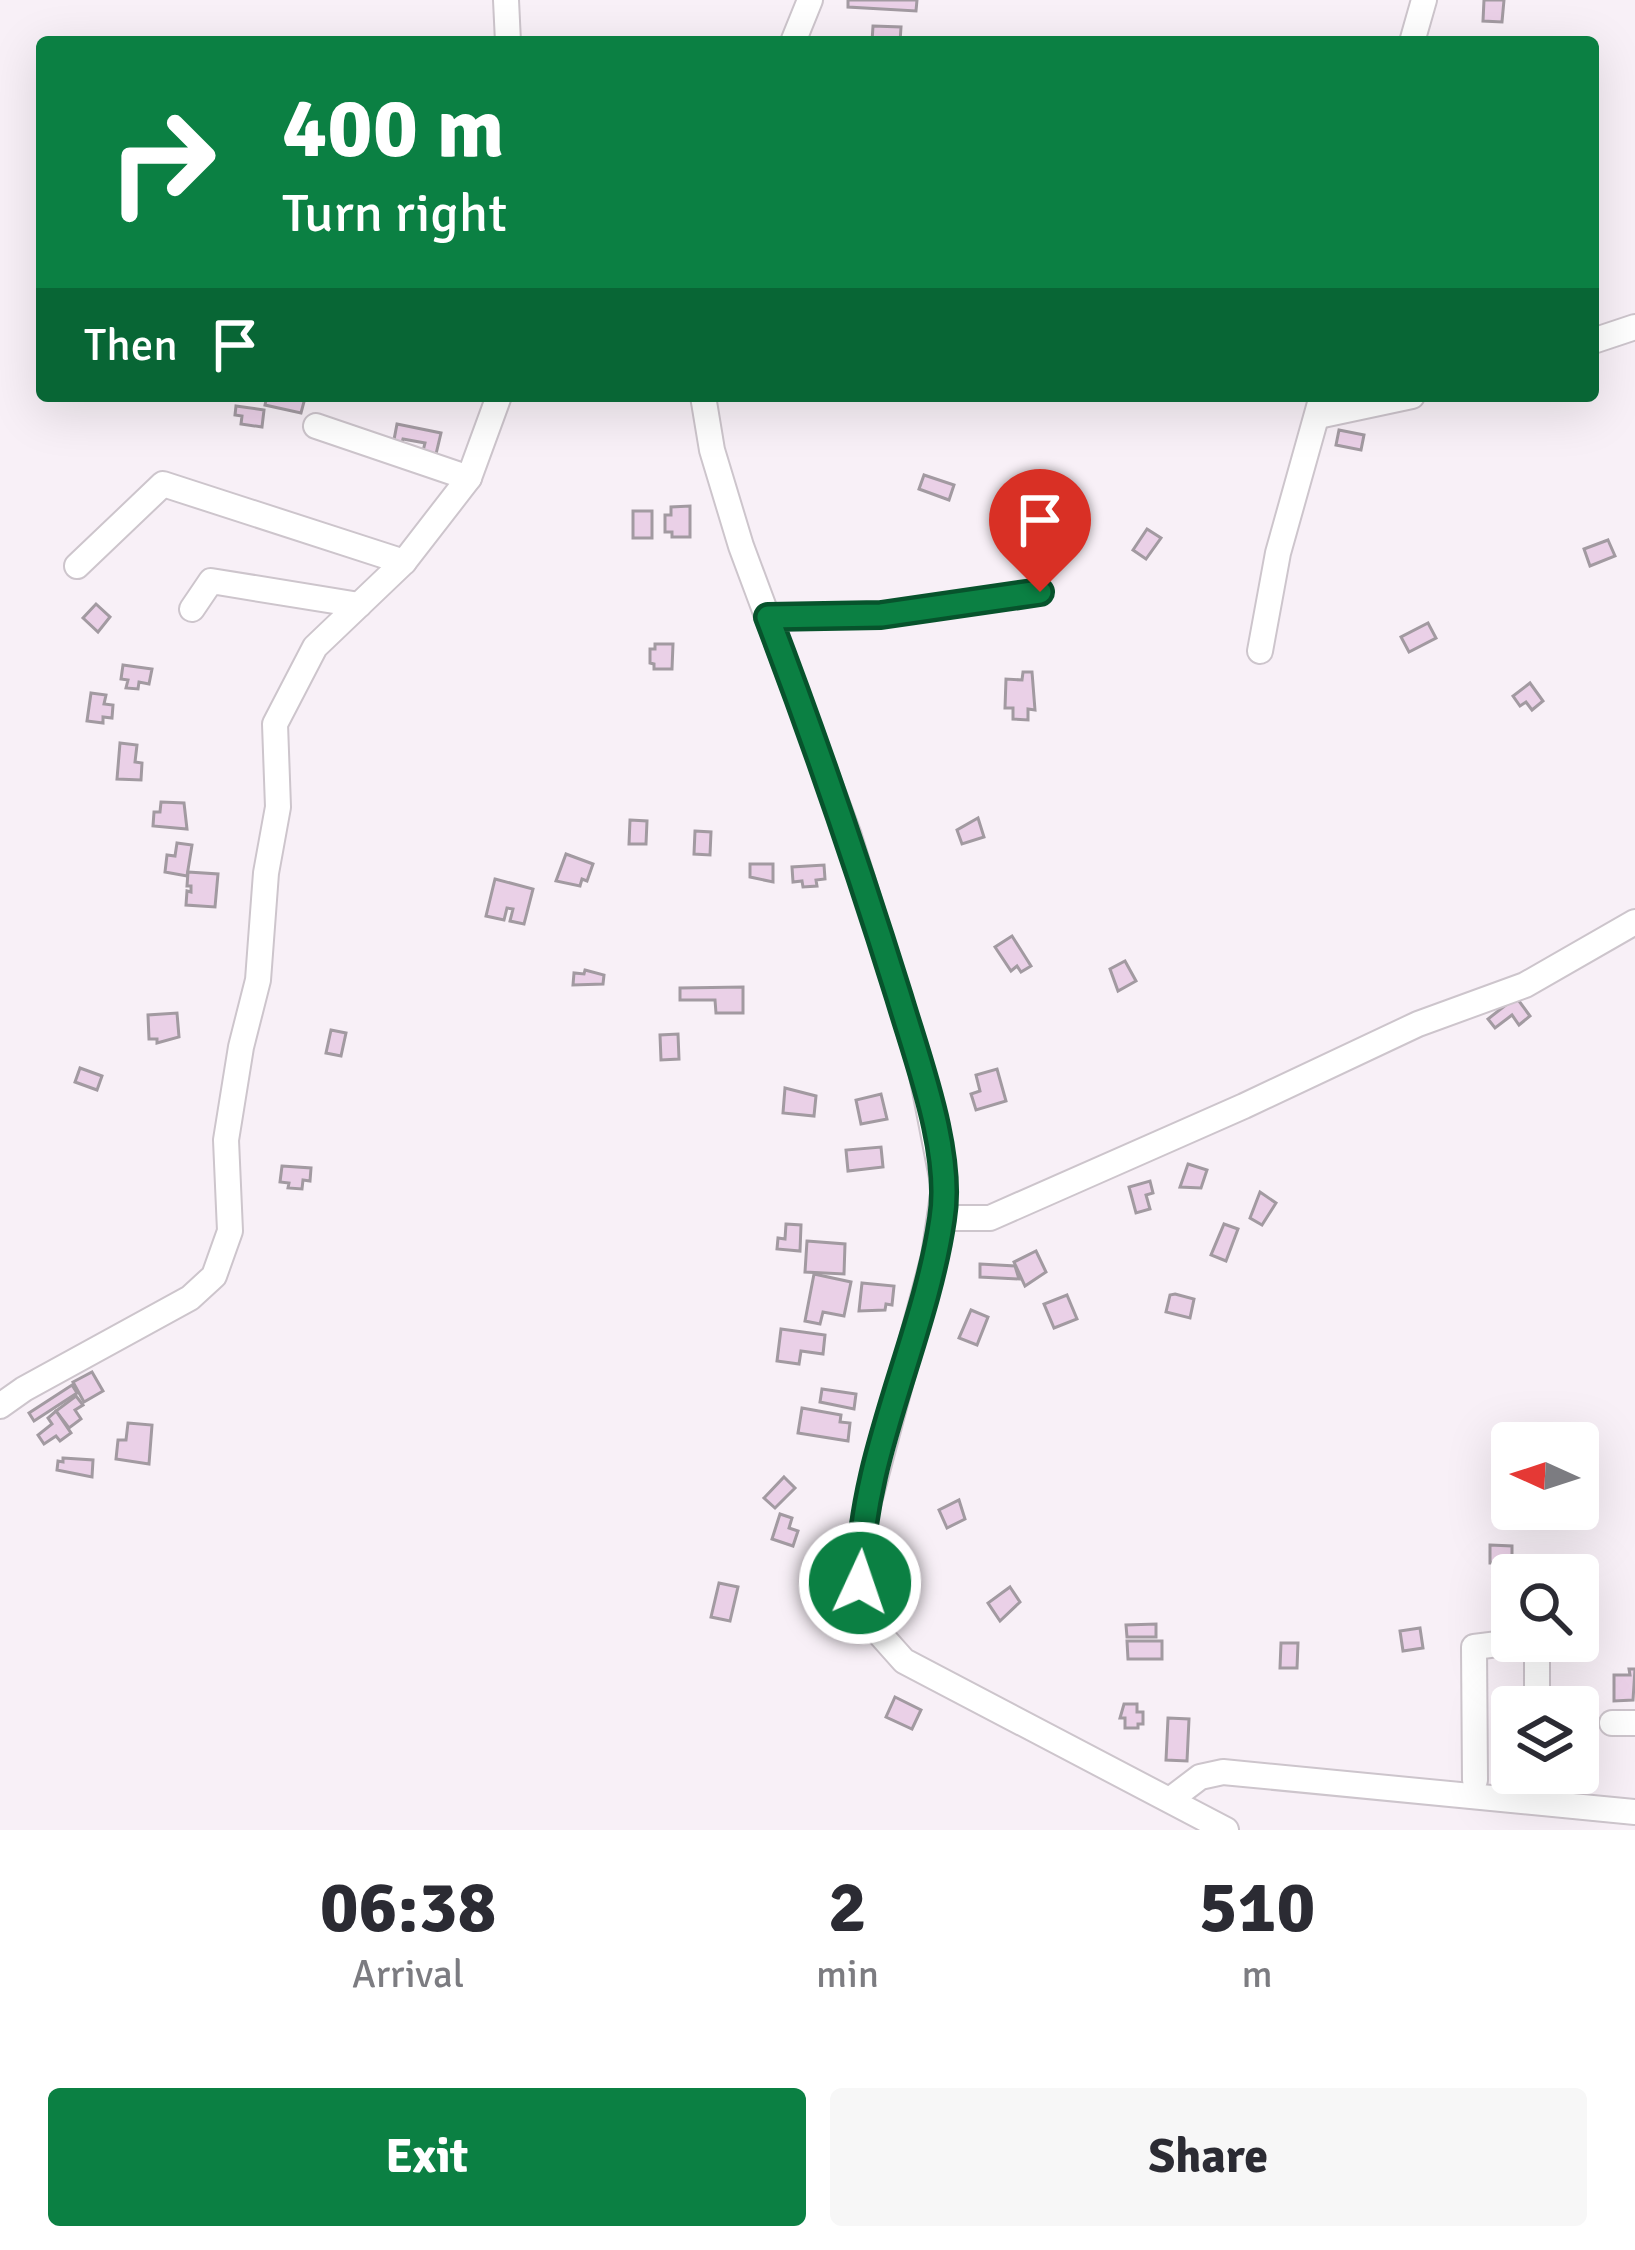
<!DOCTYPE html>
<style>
body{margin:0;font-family:Signika,sans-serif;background:#f7f7f7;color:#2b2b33;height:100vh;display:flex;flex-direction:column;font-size:45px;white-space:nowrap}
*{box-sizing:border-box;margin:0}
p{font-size:39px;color:#7c7c81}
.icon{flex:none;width:66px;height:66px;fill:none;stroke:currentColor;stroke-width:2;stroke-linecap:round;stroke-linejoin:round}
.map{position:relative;height:1830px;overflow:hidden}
.details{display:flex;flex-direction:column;background:#fff;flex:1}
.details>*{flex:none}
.guide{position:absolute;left:36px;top:36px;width:1563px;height:366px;border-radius:12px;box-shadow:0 12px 48px #0002;background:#0b8043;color:#fff;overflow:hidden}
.needle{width:78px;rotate:273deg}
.controls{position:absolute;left:1491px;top:1422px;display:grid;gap:24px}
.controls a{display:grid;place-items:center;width:108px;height:108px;border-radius:12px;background:#fff;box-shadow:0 12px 48px #0002;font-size:60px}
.pin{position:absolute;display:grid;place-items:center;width:102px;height:102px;color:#fff;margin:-123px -51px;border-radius:50% 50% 50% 0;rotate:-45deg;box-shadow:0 0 12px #0007}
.pin .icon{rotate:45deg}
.me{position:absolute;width:132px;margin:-66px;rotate:3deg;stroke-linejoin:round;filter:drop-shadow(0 0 9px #0008)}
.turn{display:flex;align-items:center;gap:42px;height:252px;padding:0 48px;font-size:54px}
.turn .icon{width:156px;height:156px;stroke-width:2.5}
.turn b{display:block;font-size:84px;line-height:102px}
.then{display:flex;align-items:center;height:114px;padding:0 48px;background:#0003;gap:24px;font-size:45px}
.eta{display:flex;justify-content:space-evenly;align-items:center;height:204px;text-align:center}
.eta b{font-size:72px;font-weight:800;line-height:84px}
.cta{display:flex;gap:24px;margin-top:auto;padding:24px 48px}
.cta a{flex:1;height:138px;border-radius:12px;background:#0b8043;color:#fff;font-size:48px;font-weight:800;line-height:138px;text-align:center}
.cta a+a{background:#f7f7f7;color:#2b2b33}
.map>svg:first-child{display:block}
.building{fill:#ead0e7;stroke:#a29aa1;stroke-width:3}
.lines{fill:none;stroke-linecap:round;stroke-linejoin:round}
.minor-casing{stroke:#cdc5cc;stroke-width:28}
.minor{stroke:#fff;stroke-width:24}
.route-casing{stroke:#07532c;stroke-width:30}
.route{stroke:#0b8043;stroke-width:21}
</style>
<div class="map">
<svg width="1635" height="1830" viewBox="0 0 1635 1830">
<rect width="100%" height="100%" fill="#f8f0f7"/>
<g class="building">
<polygon points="848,0 917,0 916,11 848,7"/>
<polygon points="1484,0 1504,0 1502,22 1483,21"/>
<polygon points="873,26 901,27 900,42 872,42"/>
<polygon points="267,396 305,398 301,413 265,405"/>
<polygon points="236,406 264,410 262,427 241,424 242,416 235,415"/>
<polygon points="397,424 441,433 436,454 423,451 425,443 403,439 401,446 393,445"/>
<polygon points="1339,430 1364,435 1361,450 1336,445"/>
<polygon points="924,475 954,485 949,500 919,489"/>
<polygon points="690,506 690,537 672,537 672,532 665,532 665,515 671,515 671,507"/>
<rect x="633" y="511" width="19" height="27"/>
<polygon points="1147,529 1161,538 1146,559 1133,550"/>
<polygon points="1608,540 1615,556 1590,566 1584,549"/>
<polygon points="96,604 110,617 98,632 83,618"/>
<polygon points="1428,623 1436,638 1409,652 1401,637"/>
<polygon points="655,644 673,644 672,669 654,669 654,664 650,663 650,649 655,649"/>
<polygon points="123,665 152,669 149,684 139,682 138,689 126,688 128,680 121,679"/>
<polygon points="1023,672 1032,672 1035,710 1028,709 1028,720 1013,719 1013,708 1005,708 1006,679 1022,680"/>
<polygon points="1530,683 1543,701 1532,710 1526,702 1520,706 1513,696"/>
<polygon points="91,693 106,695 104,704 113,705 112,718 103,717 103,723 87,721"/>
<polygon points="120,743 137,745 135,762 142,763 141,780 117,779"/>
<polygon points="161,802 184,803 187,829 153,826 154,812 160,812"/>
<polygon points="978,818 984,837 962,844 957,830"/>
<polygon points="630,820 647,821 646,844 629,844"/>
<polygon points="695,831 711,832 710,855 694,854"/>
<polygon points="177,843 192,845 187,876 165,872 167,855 175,856"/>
<polygon points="566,854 593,864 587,881 582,879 580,886 556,881"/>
<polygon points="750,864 773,864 773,882 750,877"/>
<polygon points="824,865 825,879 816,880 817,886 803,887 802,881 793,882 792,867"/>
<polygon points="188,872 218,874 215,907 186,905 187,891 191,892 191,886 187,886"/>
<polygon points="495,879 533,889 524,924 510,921 513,909 507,908 504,920 486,916"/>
<polygon points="1012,936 1031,966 1021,972 1017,966 1011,971 995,947"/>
<polygon points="1125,961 1136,981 1118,991 1110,969"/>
<polygon points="585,970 604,975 603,984 573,985 574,973 584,974"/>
<polygon points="743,987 743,1013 716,1013 715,1000 680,1000 680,988"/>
<polygon points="1516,997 1530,1016 1519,1025 1512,1015 1495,1028 1488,1019"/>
<polygon points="177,1013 179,1037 157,1043 157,1039 149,1039 148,1015"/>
<polygon points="331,1030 346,1033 341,1056 326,1053"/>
<polygon points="678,1034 679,1059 661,1060 660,1035"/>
<polygon points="80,1068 102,1076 97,1090 75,1082"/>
<polygon points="997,1069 1006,1101 976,1110 971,1094 980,1091 976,1075"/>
<polygon points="785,1088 816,1096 814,1116 783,1113"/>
<polygon points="881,1094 887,1119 861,1124 856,1100"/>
<polygon points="881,1147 883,1167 848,1171 846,1150"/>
<polygon points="1188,1164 1207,1170 1201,1188 1180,1187"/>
<polygon points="282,1166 311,1168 310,1181 303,1180 302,1189 288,1188 289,1183 280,1182"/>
<polygon points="1150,1181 1153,1193 1146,1195 1150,1209 1136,1213 1129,1187"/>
<polygon points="1260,1192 1276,1203 1262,1225 1250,1218"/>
<polygon points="786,1224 801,1225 800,1251 777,1249 778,1238 785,1239"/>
<polygon points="1224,1224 1238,1229 1226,1261 1211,1255"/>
<polygon points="807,1241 845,1244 844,1274 805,1272"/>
<polygon points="1036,1251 1046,1272 1025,1286 1014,1262"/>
<polygon points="980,1264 1015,1266 1019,1279 980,1277"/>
<polygon points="814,1274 851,1282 844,1316 823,1312 820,1324 805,1321"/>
<polygon points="862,1283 894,1286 892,1305 886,1304 885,1310 859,1311"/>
<polygon points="1175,1294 1194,1299 1190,1318 1166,1312 1170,1295"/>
<polygon points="1067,1295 1077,1319 1054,1328 1044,1304"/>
<polygon points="971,1310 988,1317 977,1345 959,1338"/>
<polygon points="781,1329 825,1335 823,1354 801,1351 799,1364 777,1361"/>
<polygon points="92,1372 103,1391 84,1402 73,1382"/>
<polygon points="72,1385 77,1393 34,1421 29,1413"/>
<polygon points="822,1389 856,1394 854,1409 820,1402"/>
<polygon points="76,1396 83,1405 75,1410 81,1419 69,1428 56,1411"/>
<polygon points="802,1408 841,1415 840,1422 850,1423 848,1441 798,1433"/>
<polygon points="56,1411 71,1433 60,1441 56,1436 44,1444 38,1435 52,1424 48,1418"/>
<polygon points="128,1423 152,1425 149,1464 116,1459 118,1440 126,1440"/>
<polygon points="63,1458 93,1460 92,1477 57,1470 58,1461 63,1462"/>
<polygon points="784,1477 795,1488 775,1508 764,1498"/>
<polygon points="959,1500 965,1519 947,1528 939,1510"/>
<polygon points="780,1514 792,1518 789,1528 798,1531 793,1546 772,1539"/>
<polygon points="1490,1545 1512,1546 1512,1563 1490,1563"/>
<polygon points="719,1583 738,1587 730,1621 711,1617"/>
<polygon points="1010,1587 1020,1602 1000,1621 988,1603"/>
<polygon points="1156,1624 1156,1637 1127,1637 1126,1625"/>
<polygon points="1420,1628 1423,1648 1403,1651 1400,1631"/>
<polygon points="1127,1641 1162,1641 1162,1659 1128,1659"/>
<polygon points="1281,1643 1298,1643 1297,1668 1280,1668"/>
<polygon points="1629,1669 1635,1669 1633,1700 1614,1701 1614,1675 1630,1675"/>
<polygon points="895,1697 921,1710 912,1729 886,1717"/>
<polygon points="1124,1704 1137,1704 1137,1712 1143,1712 1143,1724 1138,1724 1138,1728 1125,1728 1125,1718 1120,1718"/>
<polygon points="1168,1718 1189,1719 1187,1761 1166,1760"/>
</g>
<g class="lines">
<g class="minor-casing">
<g id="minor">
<polyline points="506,0 508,42"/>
<polyline points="793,42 810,0"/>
<polyline points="1412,42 1424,0"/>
<polyline points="1593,341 1635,327"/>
<polyline points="703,396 712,450 741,546 849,836 921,1070 944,1188 934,1256 862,1528 863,1604 871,1624 904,1661 1226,1830"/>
<polyline points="1318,416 1412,396"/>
<polyline points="316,426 469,478"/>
<polyline points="77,566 163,484 404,562"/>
<polyline points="192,609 211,581 359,605"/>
<polyline points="768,617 881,615 1040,592"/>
<polyline points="1260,651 1278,553 1322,396"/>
<polyline points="943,1218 990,1218 1244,1106 1418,1024 1525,985 1635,922"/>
<polyline points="0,1406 24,1389 190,1298 214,1276 230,1231 226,1140 241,1047 258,980 266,873 278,807 275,724 315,647 404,562 469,478 499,396"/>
<polyline points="1537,1570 1537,1575"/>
<polyline points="1537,1641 1537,1707"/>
<polyline points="1612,1723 1635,1723"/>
<polyline points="1538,1773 1538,1802"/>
<polyline points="1475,1780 1474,1647 1522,1641"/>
<polyline points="1171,1799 1200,1777 1223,1772 1635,1812"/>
</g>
</g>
<use href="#minor" class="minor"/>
</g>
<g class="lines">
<g class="route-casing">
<path id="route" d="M860 1583C859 1458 924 1342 942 1219 953 1153 918 1061 899 997 859 869 816 743 768 617L881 615 1040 592"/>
</g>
<use href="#route" class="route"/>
</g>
</svg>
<div class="controls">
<a><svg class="needle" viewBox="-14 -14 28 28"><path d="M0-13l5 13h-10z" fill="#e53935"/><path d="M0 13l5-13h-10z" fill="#7c7c81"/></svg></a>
<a><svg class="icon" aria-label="search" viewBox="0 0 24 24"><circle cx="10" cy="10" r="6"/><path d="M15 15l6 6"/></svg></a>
<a><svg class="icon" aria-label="layers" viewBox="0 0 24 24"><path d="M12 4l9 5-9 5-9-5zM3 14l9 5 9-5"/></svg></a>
</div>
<div class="pin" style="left:1040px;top:592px;background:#d93025"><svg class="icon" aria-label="arrive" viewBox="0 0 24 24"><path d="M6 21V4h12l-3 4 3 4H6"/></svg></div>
<svg class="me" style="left:860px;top:1583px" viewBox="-20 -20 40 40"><circle r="17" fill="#0b8043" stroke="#fff" stroke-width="3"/><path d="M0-11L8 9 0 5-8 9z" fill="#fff"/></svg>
<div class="guide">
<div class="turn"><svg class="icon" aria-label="right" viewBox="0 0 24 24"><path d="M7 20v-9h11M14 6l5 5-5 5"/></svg><div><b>400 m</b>Turn right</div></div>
<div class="then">Then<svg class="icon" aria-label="arrive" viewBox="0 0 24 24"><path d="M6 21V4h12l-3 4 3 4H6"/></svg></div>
</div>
</div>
<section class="details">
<div class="eta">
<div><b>06:38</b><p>Arrival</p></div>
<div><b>2</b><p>min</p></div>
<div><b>510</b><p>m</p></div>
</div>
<div class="cta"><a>Exit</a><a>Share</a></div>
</section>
